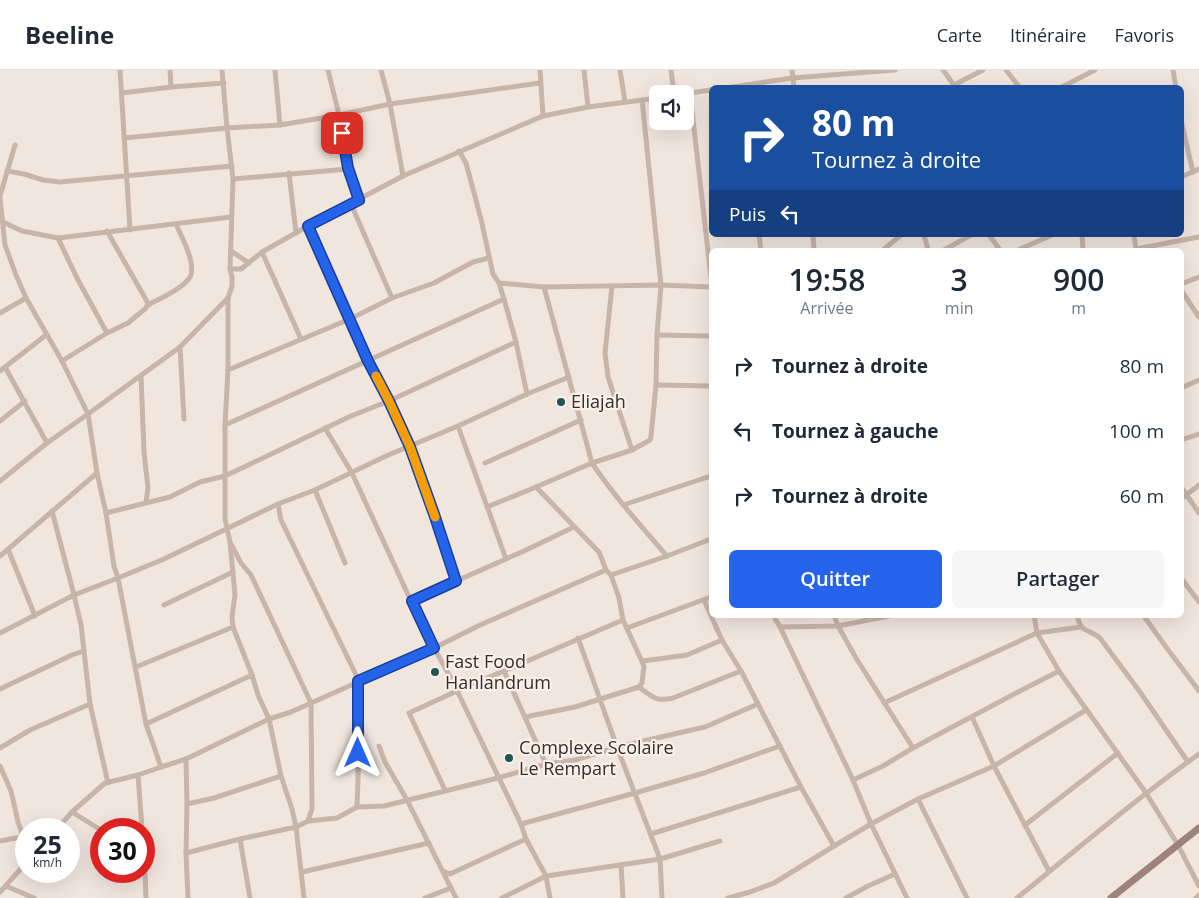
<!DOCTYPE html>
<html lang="fr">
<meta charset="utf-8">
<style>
body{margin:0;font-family:"Open Sans",sans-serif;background:#f6f6f7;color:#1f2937;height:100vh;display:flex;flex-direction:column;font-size:19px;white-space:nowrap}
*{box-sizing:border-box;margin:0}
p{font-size:16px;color:#747a83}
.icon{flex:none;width:28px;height:28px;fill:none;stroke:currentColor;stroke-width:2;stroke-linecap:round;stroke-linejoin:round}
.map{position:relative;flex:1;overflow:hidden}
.side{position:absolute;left:709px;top:178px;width:475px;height:370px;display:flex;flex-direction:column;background:#fff;border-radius:8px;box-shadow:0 5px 20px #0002}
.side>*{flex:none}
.hud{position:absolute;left:709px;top:15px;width:475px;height:152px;border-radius:8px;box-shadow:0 5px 20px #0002;background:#1a4fa0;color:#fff;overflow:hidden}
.tools{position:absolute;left:649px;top:15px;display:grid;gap:10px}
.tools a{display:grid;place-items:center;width:45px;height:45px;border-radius:8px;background:#fff;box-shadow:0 5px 20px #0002;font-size:25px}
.speed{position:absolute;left:15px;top:748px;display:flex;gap:10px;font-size:25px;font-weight:700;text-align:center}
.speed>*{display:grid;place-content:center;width:65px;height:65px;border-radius:50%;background:#fff;box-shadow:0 5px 20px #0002;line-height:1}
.speed small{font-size:12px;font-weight:400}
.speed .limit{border:8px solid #d22;background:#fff;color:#111}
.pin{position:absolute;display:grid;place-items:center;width:42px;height:42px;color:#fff;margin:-21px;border-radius:10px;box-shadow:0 2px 8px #0006}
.me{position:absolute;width:55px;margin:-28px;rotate:0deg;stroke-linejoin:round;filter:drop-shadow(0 0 4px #0008)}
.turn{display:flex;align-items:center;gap:18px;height:105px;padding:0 20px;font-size:22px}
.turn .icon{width:65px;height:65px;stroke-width:2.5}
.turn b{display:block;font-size:35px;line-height:42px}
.then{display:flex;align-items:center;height:48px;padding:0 20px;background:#0003;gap:10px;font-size:19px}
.eta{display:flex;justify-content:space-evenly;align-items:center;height:85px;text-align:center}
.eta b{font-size:30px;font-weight:600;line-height:35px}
.button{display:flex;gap:10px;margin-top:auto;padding:10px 20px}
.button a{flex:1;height:58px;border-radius:8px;background:#2563eb;color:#fff;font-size:20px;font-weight:600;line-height:58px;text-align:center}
.button a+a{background:#f6f6f7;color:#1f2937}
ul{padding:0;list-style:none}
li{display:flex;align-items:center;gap:15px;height:65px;padding:0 20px}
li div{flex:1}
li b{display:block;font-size:19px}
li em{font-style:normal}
header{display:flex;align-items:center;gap:30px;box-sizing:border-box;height:70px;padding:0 25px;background:#fff;border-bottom:1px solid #e0e1e3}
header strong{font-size:24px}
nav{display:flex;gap:28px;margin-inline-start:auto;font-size:18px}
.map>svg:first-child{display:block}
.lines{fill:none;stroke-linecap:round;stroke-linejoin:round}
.minor{stroke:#c8b5aa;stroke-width:5}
.secondary{stroke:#9c847c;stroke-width:7}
.route-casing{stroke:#184099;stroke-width:12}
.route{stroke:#2563eb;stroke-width:9}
.slow{stroke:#f59e0b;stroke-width:9}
.poi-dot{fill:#215553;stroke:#f9f0ea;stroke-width:2}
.labels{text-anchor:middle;stroke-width:4.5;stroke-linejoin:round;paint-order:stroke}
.poi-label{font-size:18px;fill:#362c29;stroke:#f9f0ea;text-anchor:start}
</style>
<header>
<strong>Beeline</strong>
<nav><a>Carte</a><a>Itinéraire</a><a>Favoris</a></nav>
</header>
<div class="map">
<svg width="1199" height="828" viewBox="0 0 1199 828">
<rect width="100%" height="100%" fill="#f1e6de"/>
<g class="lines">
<g class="minor">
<polyline points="120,0 130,160"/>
<polyline points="170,0 171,17"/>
<polyline points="222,0 227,58 233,109 230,199 232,207 232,216 228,228 228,300 225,355 225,449 230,472 235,525 232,547 233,557 252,605 258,625 269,649 281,706 292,739 296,757 304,828"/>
<polyline points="275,0 280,55"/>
<polyline points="328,0 339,45 348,99 359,130"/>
<polyline points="381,0 390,34 403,106"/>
<polyline points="540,0 543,46"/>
<polyline points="584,0 588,37"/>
<polyline points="620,0 625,32"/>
<polyline points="671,0 674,24"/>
<polyline points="792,0 794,18"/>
<polyline points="943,0 956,18"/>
<polyline points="1006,0 1020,18"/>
<polyline points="1173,0 1176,18"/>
<polyline points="954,15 983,0"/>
<polyline points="726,18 792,8 895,0"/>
<polyline points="1060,18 1095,0"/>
<polyline points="122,23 171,17 224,13"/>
<polyline points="690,23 711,208"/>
<polyline points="683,24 711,20"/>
<polyline points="1181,50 1193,102"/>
<polyline points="124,68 227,58 280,55 339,45 390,34 540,13"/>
<polyline points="459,81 466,93 481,149 493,204 499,213 504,229 516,272 527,324"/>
<polyline points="7,101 24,104 43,110 60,112 232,96"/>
<polyline points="289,103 296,163"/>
<polyline points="1181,107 1199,99"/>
<polyline points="233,109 348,99"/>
<polyline points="0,126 15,75"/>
<polyline points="0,128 5,175 16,205 26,228 62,291 88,344 97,403 106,443 114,496 118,508 74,525 81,555 84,581 72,585 0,619"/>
<polyline points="351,134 392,228"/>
<polyline points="3,152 22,161 58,168 231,147"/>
<polyline points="308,156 368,291 389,331 410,377 434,444 456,511"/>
<polyline points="107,161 149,235"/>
<polyline points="759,165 761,180"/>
<polyline points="813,165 814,180"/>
<polyline points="924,165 928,180"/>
<polyline points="989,165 1000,180"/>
<polyline points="1082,165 1083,180"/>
<polyline points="1134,165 1136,180"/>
<polyline points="58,168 77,208 107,263"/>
<polyline points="1136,179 1199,167"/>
<polyline points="883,180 901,165"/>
<polyline points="944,180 971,165"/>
<polyline points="1018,180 1052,165"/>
<polyline points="231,181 249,193"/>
<polyline points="262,182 301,269"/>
<polyline points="230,199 241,199 262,182 308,156 403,106 543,46 588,37 658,28"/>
<polyline points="499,213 544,217 661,215 711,217"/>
<polyline points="1181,214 1199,207"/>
<polyline points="612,216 605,283 608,307 632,380"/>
<path d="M544 217 592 393C614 426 641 456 667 486"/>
<polyline points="1181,220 1199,247"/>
<polyline points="0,243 26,228"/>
<polyline points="657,265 711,266"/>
<polyline points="180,277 184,349"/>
<path d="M62 291 107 263 128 253 146 238 147 235C158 230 184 218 190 207 197 194 181 166 176 154"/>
<polyline points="5,297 47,373"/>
<polyline points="228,300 350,249 392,228 434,213 473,192 489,188"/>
<polyline points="0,301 46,265"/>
<polyline points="141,306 144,382 148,418 146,432"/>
<polyline points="656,315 711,316"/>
<polyline points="1181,318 1199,310"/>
<polyline points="0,351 25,331"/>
<polyline points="225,355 504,229"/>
<polyline points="458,356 506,489"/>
<polyline points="325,358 352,403 411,531 434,578 452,610 521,754 526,769 546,806 550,828"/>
<polyline points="1181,370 1199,364"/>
<polyline points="485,393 581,350"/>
<polyline points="0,411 47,373 88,344 180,277 228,228"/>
<polyline points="1181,417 1199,443"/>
<polyline points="315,420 345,493"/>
<polyline points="1181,429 1199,415"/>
<polyline points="278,434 281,450 359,611 358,710 357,737"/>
<polyline points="623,435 711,406"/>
<polyline points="487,437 536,417 592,393 632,380 650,370 651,366 656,315 657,265 661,215 642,30"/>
<polyline points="106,443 170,427 200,412 225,406 351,346 389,331 516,272"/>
<polyline points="231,474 241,493 251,505 311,633 312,739 308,751"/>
<polyline points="8,479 35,546"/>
<polyline points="0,486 97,403"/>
<polyline points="611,505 667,486 711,469"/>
<polyline points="1181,508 1199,532"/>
<polyline points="704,530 722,570 741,601 801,717 834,776"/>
<polyline points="411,531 524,481 574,457"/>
<polyline points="164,535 233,502"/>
<polyline points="773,545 780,557 853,710 871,754 907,828"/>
<polyline points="834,545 838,556 856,588 913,678"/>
<polyline points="1034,545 1037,563 1059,601 1146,723 1178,775 1199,816"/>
<path d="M1077 545C1081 564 1088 558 1100 568L1140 622 1188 692"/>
<polyline points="1143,545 1166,577 1199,621"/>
<polyline points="780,557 838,556 894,545"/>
<polyline points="627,558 711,527"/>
<polyline points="0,563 74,525 52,441"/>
<polyline points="578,568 617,677 660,789 662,828"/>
<polyline points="84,581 90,634 108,713"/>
<polyline points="643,591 687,585 722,570"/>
<polyline points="136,597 233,557"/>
<polyline points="504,601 546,694"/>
<path d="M639 617C652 627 656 632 673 628L741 601"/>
<polyline points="884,633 1037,563 1081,557"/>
<polyline points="525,647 575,637 639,617 642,613 644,596 623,550 619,528 611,505 606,500 599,482 536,417"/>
<polyline points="972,647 994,696 1049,801"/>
<polyline points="146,654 252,605"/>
<polyline points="379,676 385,692 407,730 456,828"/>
<polyline points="0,678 30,660 90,634"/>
<polyline points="186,689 187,734 186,783 188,828"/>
<polyline points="0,696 11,721 18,752 23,766"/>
<polyline points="161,697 146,654 118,508 164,489 278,434 315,420 386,386 458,356 527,324 569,307"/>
<polyline points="138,705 142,759"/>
<polyline points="853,710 883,696 913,678 1018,622 1059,601"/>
<polyline points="445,720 409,643 457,621 623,550"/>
<polyline points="918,729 967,828"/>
<polyline points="187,734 214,728 281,706"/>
<polyline points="72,742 101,760"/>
<polyline points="521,754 635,723 704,703 780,676"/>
<polyline points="1025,755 1118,683"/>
<polyline points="57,759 72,742 105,713 138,705 161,697 186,689 269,649 291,642 434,578 480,555 606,500"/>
<polyline points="651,764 801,717"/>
<polyline points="240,769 250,828"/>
<polyline points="0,771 26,766"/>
<polyline points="144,778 146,828"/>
<polyline points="186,783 240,769 296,757 308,751 337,748 357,737 384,736 498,708 546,694 575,690 617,677 705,657 758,634"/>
<polyline points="621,795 623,828"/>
<polyline points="443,801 450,804 526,769"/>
<polyline points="302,802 429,773"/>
<polyline points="6,816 34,828"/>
<polyline points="0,822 26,793"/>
<polyline points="425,828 451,818"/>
<polyline points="502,828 546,806 660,789 720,771"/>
<polyline points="728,828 750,822 774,813 834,776 871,754 918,729 994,696 1086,640"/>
<polyline points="846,828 868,816 895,804"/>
<path d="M1017 828C1077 779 1136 729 1199 684"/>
<polyline points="1196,828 1199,825"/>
</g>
<polyline class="secondary" points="1111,828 1199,758"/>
</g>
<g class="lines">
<g class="route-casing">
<polyline id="route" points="342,63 348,98 359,130 308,156 368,291 389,331 410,377 434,444 456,511 412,531 434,578 358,611 358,683"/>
</g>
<use href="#route" class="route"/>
<polyline class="slow" points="376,306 389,331 410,377 435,447"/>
</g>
<g class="poi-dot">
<circle cx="561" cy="332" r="5"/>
<circle cx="435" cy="602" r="5"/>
<circle cx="509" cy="688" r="5"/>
</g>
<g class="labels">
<g class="poi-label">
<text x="571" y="338">Eliajah</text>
<text x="445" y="598">Fast Food<tspan x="445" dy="21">Hanlandrum</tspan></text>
<text x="519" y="684">Complexe Scolaire<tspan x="519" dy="21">Le Rempart</tspan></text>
</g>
</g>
</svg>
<div class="tools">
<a><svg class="icon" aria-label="sound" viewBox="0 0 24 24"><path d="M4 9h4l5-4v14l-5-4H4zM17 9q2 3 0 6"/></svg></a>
</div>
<div class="speed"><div>25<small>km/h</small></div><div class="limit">30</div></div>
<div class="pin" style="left:342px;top:63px;background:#d93025"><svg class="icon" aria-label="arrive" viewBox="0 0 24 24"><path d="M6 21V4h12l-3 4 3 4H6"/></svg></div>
<svg class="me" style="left:358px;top:683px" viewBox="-20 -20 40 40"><path d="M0-17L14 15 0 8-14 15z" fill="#2563eb" stroke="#fff" stroke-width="4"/></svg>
<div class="hud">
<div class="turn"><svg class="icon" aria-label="right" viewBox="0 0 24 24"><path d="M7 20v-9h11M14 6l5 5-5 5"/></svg><div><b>80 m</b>Tournez à droite</div></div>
<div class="then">Puis<svg class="icon" aria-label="left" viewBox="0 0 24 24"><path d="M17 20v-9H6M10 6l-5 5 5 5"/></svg></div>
</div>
<section class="side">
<div class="eta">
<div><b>19:58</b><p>Arrivée</p></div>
<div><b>3</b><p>min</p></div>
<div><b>900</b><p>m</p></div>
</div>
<ul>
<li><svg class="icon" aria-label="right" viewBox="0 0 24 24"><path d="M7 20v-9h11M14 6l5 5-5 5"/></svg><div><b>Tournez à droite</b></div><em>80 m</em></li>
<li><svg class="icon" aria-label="left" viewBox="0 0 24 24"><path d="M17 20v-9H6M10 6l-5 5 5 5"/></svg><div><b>Tournez à gauche</b></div><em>100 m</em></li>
<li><svg class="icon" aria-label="right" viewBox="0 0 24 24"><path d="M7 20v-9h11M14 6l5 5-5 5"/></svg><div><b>Tournez à droite</b></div><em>60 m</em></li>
</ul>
<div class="button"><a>Quitter</a><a>Partager</a></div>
</section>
</div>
